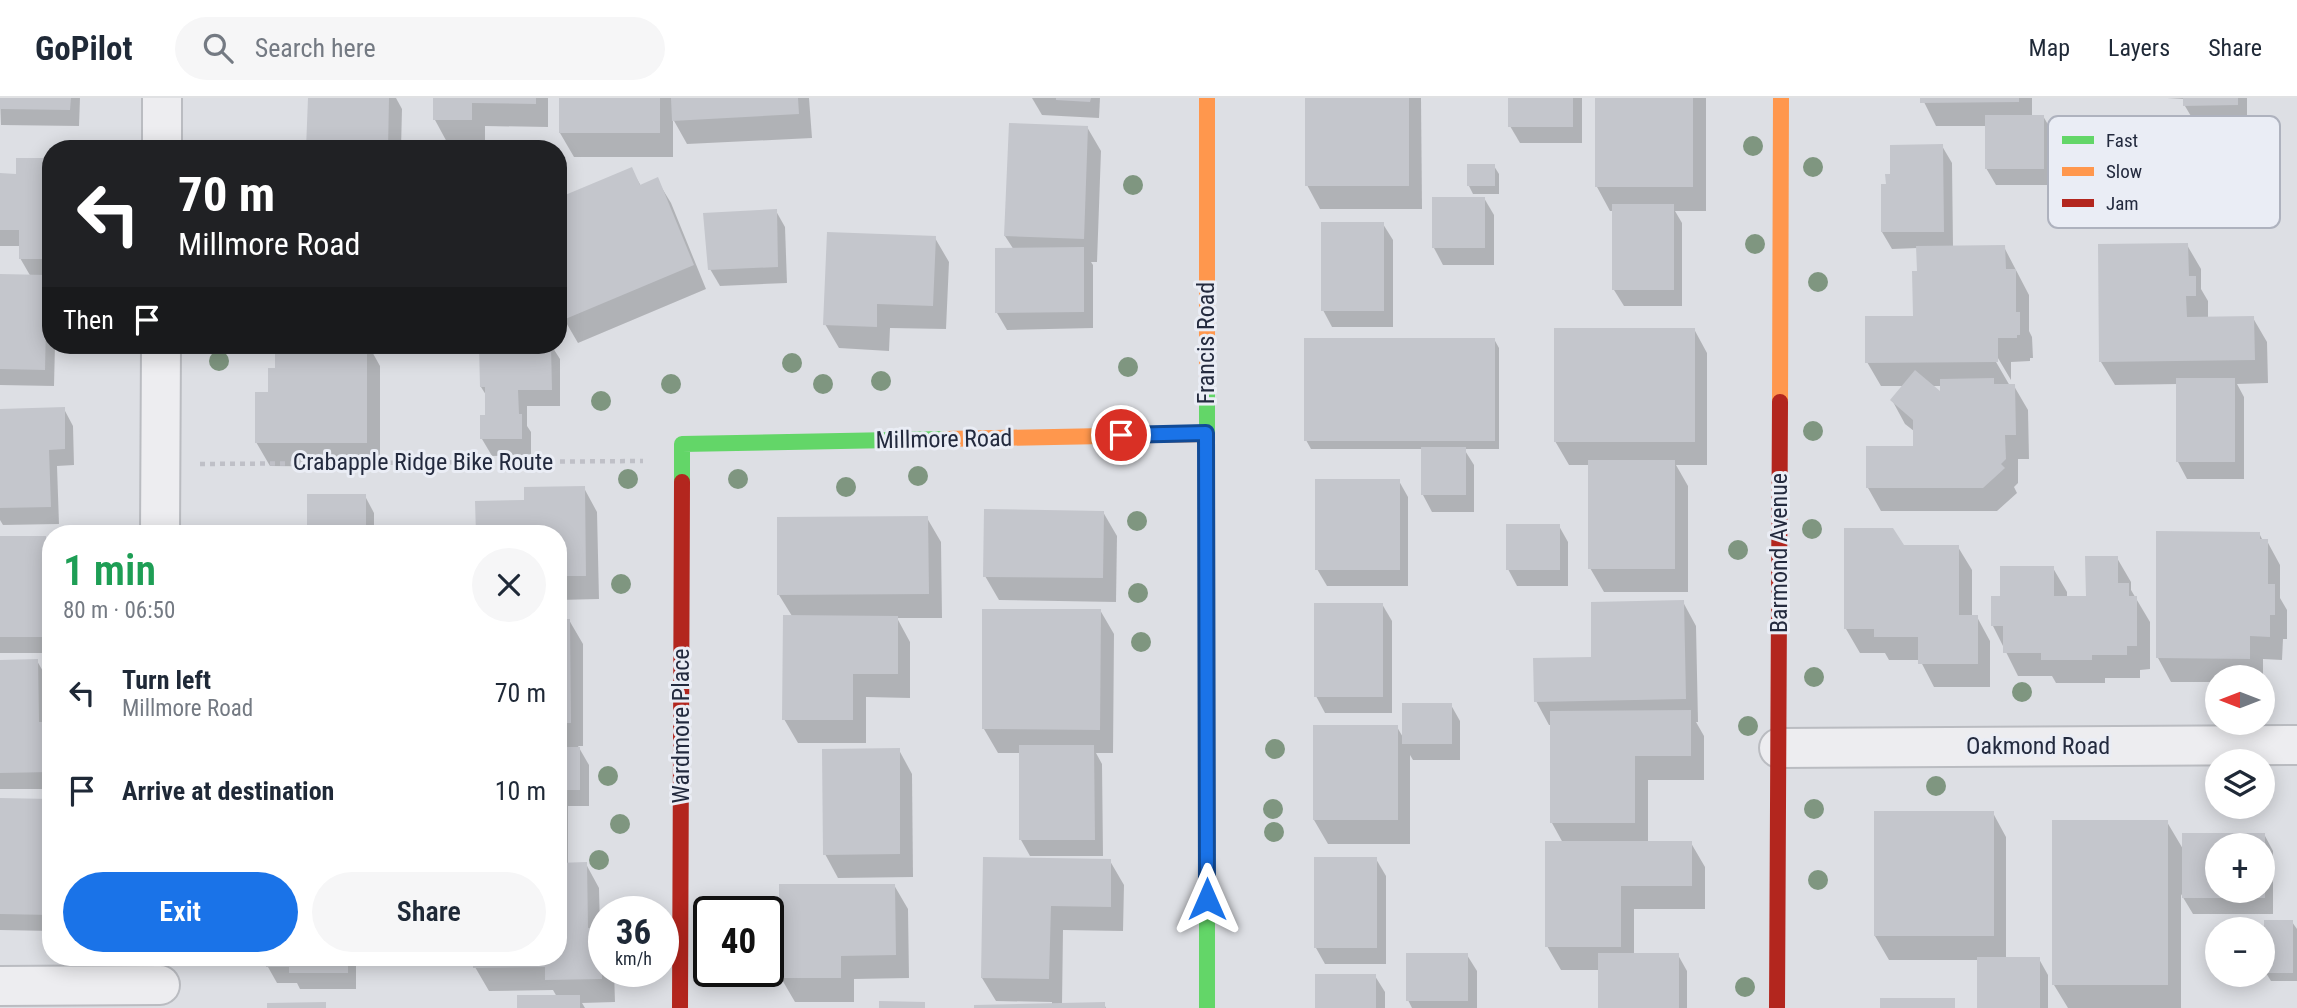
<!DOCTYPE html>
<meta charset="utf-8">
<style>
body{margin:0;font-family:"Roboto Condensed",sans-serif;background:#f6f6f7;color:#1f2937;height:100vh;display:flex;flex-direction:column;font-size:26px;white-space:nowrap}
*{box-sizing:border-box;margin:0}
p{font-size:23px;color:#747a83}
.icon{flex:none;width:38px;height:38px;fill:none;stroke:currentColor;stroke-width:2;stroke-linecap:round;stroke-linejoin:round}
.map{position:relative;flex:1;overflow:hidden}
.sheet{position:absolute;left:42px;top:427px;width:525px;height:441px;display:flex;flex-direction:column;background:#fff;border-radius:28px;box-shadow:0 4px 18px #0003}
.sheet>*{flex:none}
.guide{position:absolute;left:42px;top:42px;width:525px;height:214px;border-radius:28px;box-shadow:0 4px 18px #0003;background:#202124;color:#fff;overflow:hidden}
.needle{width:46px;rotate:270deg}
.buttons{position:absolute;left:2205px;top:567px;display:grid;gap:14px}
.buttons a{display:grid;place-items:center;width:70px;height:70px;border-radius:50%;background:#fff;box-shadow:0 4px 18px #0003;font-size:35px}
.speed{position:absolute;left:588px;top:798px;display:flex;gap:14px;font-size:35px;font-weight:700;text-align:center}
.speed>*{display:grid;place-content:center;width:91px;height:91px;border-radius:50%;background:#fff;box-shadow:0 4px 18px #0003;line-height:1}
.speed small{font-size:18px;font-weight:400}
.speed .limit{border:4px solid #111;border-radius:10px;background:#fff;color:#111}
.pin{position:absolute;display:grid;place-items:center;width:60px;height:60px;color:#fff;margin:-30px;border:4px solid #fff;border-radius:50%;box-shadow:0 2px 7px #0007}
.me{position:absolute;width:77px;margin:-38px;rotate:0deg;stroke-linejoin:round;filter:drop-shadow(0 0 5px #0008)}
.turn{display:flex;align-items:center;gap:24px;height:147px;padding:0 21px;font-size:32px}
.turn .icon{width:91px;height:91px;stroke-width:2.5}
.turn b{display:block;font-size:49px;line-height:60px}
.then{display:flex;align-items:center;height:66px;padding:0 21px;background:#0003;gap:14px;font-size:26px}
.round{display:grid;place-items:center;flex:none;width:74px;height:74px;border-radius:37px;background:#f6f6f7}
.headline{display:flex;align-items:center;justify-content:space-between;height:119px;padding:0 21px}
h1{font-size:42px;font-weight:600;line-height:52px;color:#1e9e55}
.button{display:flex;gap:14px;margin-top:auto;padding:14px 21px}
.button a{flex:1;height:80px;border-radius:42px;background:#1a73e8;color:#fff;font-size:28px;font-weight:600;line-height:80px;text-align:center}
.button a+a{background:#f6f6f7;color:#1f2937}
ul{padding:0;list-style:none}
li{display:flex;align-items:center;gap:21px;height:98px;padding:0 21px}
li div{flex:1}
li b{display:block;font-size:26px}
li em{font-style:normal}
header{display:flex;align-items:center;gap:42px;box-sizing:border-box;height:98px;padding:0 35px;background:#fff;border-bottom:2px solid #e0e1e3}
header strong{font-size:33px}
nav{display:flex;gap:38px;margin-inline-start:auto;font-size:24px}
.search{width:490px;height:63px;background:#f6f6f7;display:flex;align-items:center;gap:18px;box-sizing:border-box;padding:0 24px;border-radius:38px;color:#747a83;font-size:26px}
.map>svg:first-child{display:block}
.shadow{fill:#0003;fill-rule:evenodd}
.building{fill:#c4c6cc}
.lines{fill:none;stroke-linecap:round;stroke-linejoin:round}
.street-casing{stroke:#babcc1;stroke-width:42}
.path{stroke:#bfc0c7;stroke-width:4.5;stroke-dasharray:5 5;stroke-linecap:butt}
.street{stroke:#ededf0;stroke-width:38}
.fast{stroke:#63d668;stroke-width:16}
.slow{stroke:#ff974d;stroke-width:16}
.jam{stroke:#b3261e;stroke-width:16}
.tree{fill:#7f9680}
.route-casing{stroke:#114b97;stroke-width:18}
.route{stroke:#1a73e8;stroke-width:12}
.labels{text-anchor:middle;stroke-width:6;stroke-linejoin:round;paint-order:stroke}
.street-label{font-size:24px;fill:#232a3e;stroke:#eaedf5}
.key{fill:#eaedf5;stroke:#aeb2be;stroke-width:2}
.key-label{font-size:19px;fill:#232a3e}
</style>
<header>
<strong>GoPilot</strong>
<div class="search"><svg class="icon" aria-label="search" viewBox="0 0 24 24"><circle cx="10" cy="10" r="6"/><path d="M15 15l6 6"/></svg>Search here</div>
<nav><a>Map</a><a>Layers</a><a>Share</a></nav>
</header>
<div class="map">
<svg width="2297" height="910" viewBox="0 0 2297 910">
<rect width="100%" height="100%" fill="#dddfe4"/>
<g class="shadow">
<polygon points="0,0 80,0 79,28 1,27"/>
<polygon points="310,0 396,0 402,11 401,51 308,51"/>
<polygon points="435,0 548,0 548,29 485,28 485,46 448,46 435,22"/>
<polygon points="561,0 809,0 812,40 687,46 673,21 673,59 574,59 560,35"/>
<polygon points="1032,0 1100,0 1099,20 1042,17"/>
<polygon points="1307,0 1421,0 1422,111 1320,111 1307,87"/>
<polygon points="1510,0 1582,0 1582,45 1520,45 1510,28"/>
<polygon points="1597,0 1706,0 1706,113 1675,113 1682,125 1682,208 1624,208 1614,192 1614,113 1610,113 1597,89"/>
<polygon points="1922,0 2032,0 2032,18 2043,18 2053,35 2053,87 1996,87 1986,70 1986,28 1936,28"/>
<polygon points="2167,0 2247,0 2247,24 2236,24 2246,42 2246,121 2185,121 2176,105 2195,25 2185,8 2185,1"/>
<polygon points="1087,29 1101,53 1097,164 1091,164 1093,167 1093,230 1007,232 997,215 1014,152 1005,138"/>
<path d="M1942 48 1952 65 1953 149H2004L2029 197V233L2032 239 2033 260H2030V263L2011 264V282L1995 255 1992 257 2010 288H2014L2028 312 2029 361H2018V385L2014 389 2017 395 1997 413H1881L1868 390 1914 350V333L1905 326 1892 302 1904 288H1881L1867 264 1914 219 1919 175 1918 150 1892 151 1882 134 1888 88 1892 77ZM1931 288H1942V297Z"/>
<polygon points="51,62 51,178 45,177 51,187 51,247 55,247 54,288 0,287 0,178 31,179 20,160 21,148 0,148 0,77 18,77"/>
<polygon points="1494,68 1499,76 1499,96 1473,96 1469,88"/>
<polygon points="631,71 641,88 657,82 671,105 706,191 578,245 564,221"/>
<polygon points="1484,100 1494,117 1494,167 1443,167 1434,150"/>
<polygon points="776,113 785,129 787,185 720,188 710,171"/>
<polygon points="1383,126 1393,142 1393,229 1332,229 1323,212"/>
<polygon points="935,140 949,164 946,231 890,230 889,253 839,250 825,226"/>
<polygon points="2187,147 2201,171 2201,191 2208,203 2208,221 2253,220 2267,244 2268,285 2237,286 2244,299 2244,381 2187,381 2178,364 2178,286 2115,287 2101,264"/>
<polygon points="1694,231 1707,255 1707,367 1676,367 1688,388 1688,494 1604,494 1590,470 1590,367 1569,367 1555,343"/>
<polygon points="1494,241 1499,250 1499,351 1464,351 1474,367 1474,414 1432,414 1423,397 1423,351 1311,351 1306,342"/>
<polygon points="269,247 387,247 387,250 370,250 380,268 380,369 270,368 256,344 277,271 277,251 272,251"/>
<polygon points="481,247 551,247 560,261 560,308 527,308 527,328 531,334 531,357 492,358 482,341 482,319 486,319 486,297 481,289"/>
<polygon points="64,311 73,328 74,367 57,368 59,426 3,427 0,422 0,313"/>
<polygon points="1399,383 1408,399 1408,488 1327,488 1317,471"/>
<polygon points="584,390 597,414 599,501 558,502 558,436 526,404"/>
<polygon points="365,398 374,415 374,436 309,436"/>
<polygon points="1103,414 1117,438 1116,504 999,502 985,478"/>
<polygon points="927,420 941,444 942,520 897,520 910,544 910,600 866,599 866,645 798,645 784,621 792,518 779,497"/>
<polygon points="1559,428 1568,444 1568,488 1517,488 1508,471"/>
<polygon points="2259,435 2263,443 2267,443 2280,467 2280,500 2287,512 2287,541 2283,541 2282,562 2263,561 2263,584 2263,579 2217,579 2217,584 2171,584 2158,560"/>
<polygon points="0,439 45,439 51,450 51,555 0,555"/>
<polygon points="1903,449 1958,449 1972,472 1972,519 1977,519 1990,543 1990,589 1934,589 1920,562 1889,562 1885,555 1860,555 1846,531"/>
<polygon points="2117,460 2131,484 2131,492 2150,524 2150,571 2140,572 2140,580 2105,580 2105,585 2056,585 2052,578 2018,578 1993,528 2002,500 2053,470 2067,494 2067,500 2088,500"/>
<polygon points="1683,504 1696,528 1698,624 1696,624 1704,638 1704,682 1648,682 1648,745 1691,745 1705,769 1705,811 1634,811 1634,857 1678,857 1687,873 1687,910 1600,910 1600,872 1561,872 1547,848 1563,745 1552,725 1552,627 1549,627 1536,603 1593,561"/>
<polygon points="1382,506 1392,523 1392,615 1325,615 1316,598"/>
<polygon points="1100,512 1114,536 1113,655 1096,655 1102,666 1103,758 1030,758 1021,742 1021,655 998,655 984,631"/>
<polygon points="558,522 569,522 583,546 583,648 578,648 589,667 589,708 568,708 568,766 586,766 599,790 600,832 604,838 604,873 614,873 615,904 582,905 585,910 519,910 557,899 553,892 489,893 475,869 558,859"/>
<polygon points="0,563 37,563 47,580 47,626 51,626 51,691 0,691"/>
<polygon points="1451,607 1460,623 1460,662 1413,662 1410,657 1410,746 1328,746 1314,722 1397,629 1404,641"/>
<polygon points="899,652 912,676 913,779 838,780 825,756"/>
<polygon points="51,703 51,833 0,832 0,763"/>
<polygon points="1993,715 2006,739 2006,861 2039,861 2048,877 2048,910 1979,910 1979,862 1889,862 1875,838"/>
<path d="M2167 724 2183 751 2264 736 2273 753V816H2193L2181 796V910H2068L2054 887ZM2217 747H2263V793H2217Z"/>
<polygon points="984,761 1110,763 1124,787 1123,833 1063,832 1062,907 1104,906 1106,910 976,910 1052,907 1052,904 996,903 982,880"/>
<polygon points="1376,761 1386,778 1386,866 1325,866 1316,850"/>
<polygon points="894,787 908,811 909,880 854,881 854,904 795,904 781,880"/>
<polygon points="2292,824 2297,831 2297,883 2271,883 2266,875"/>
<polygon points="1467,857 1477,873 1477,910 1412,910 1408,902"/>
<polygon points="268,859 356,859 356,891 300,891 297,885 277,885 268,869"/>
<polygon points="1375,878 1385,894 1385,910 1317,910"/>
</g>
<g class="building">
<polygon points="0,0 71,0 70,12 0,11"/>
<polygon points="308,0 389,0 388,51 306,51"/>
<polygon points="433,0 536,0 536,6 472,5 472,22 433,22"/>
<rect x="559" y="0" width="101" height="35"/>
<polygon points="671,0 798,0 799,16 672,23"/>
<polygon points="1056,0 1091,0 1090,4 1056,2"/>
<rect x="1305" y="0" width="104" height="88"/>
<rect x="1508" y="0" width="65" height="29"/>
<rect x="1595" y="0" width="98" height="89"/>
<polygon points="1920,0 2019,0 2019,4 1920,5"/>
<polygon points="2183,0 2238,0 2238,7 2183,8"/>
<rect x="1985" y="17" width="59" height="54"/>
<polygon points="1009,25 1088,28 1084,141 1004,138"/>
<polygon points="1943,46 1944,134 1881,134 1881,86 1886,86 1885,76 1890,76 1890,47"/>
<polygon points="16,60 51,60 51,161 19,161 19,132 0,132 0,75 16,76"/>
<rect x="1467" y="66" width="28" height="22"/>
<polygon points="632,69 640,87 658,79 694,167 563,222 558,211 558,100"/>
<rect x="1432" y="99" width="53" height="51"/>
<rect x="1612" y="106" width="62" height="86"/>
<polygon points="777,111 778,169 708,172 703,115"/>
<rect x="1321" y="124" width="63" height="89"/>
<polygon points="827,134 936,138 933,208 877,206 877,229 823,227"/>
<polygon points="2188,145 2189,178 2196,178 2196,198 2186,198 2187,219 2254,218 2255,262 2099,264 2098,146"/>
<polygon points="2005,147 2006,171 2016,171 2016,214 2020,214 2020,237 2017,237 2017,240 1998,240 1998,264 1865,265 1865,218 1913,218 1912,173 1917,173 1916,148"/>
<polygon points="1084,149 1084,214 995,215 995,150"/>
<polygon points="0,176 47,177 45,272 0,271"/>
<rect x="1554" y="230" width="141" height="114"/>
<rect x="1304" y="240" width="191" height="103"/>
<polygon points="275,247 367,247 367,345 255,345 255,294 268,294 268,270 275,270"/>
<polygon points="479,247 551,247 552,292 518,292 519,316 522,316 522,341 480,341 480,317 485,317 485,289 480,289"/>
<polygon points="1915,272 1940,293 1940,281 1994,280 1994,286 2015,286 2016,337 2005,337 2006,361 2001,366 2005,370 1983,390 1866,390 1866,348 1913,348 1913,322 1890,302"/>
<rect x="2176" y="280" width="59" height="84"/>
<polygon points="65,309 65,351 49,352 51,409 0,410 0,311"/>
<rect x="1421" y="349" width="45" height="48"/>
<rect x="1588" y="362" width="87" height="109"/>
<rect x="1315" y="381" width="85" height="91"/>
<polygon points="585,388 586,478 558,478 558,436 476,436 475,403 524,402 524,389"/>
<rect x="307" y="396" width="59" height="40"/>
<polygon points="984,411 1104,413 1103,480 983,479"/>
<polygon points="928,418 929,496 777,497 777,419"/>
<rect x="1506" y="426" width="54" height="46"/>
<polygon points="1844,430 1893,430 1904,447 1959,447 1959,517 1978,517 1978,566 1918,566 1918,539 1874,539 1874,531 1844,531"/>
<polygon points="2156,433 2260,434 2260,441 2268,441 2268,486 2275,486 2275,517 2270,517 2270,539 2250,538 2250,561 2156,560"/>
<rect x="0" y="438" width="46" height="101"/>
<polygon points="2085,458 2118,458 2118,485 2129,485 2129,498 2137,498 2137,548 2127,548 2127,557 2092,557 2092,562 2041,562 2041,555 2003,555 2003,528 1991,528 1991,498 2000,498 2000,468 2054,468 2054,498 2086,498"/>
<polygon points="1684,502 1686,601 1534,604 1533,560 1591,559 1591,504"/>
<rect x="1314" y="505" width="69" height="94"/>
<polygon points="982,511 1101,511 1100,632 982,631"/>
<polygon points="783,517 898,518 898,576 853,576 853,622 782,622"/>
<polygon points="558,521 570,521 571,625 558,625"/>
<polygon points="38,561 39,624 51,624 51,674 0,675 0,562"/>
<rect x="1402" y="605" width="50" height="41"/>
<polygon points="1691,612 1691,658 1635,658 1635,725 1550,725 1550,613"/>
<rect x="1313" y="627" width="85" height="95"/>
<polygon points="1019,647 1094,647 1095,742 1019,742"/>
<rect x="558" y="649" width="22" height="43"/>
<polygon points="900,650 900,756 823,757 822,651"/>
<polygon points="0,700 51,701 51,817 0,816"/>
<rect x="1874" y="713" width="120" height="125"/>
<rect x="2052" y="722" width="116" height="165"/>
<polygon points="2182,735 2265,735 2265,747 2217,747 2217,793 2265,793 2265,800 2182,800"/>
<polygon points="1545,743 1692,743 1692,788 1621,788 1621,849 1545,849"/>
<polygon points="983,759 1111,761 1111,809 1051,808 1049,881 981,880"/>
<rect x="1314" y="759" width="63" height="91"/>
<polygon points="587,764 588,830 601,830 602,881 545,882 545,869 473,870 473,859 558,859 558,765"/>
<polygon points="779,786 895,786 896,857 841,858 841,880 779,880"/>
<rect x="2264" y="822" width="29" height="53"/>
<rect x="1406" y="855" width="62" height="48"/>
<rect x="1598" y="855" width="81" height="55"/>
<polygon points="266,859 348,859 348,875 289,875 289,869 266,869"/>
<rect x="1977" y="859" width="63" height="51"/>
<rect x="1315" y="876" width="61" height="34"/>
<rect x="517" y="897" width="63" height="13"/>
<rect x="1880" y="900" width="75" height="10"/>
<polygon points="879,903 925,904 925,910 879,910"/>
<polygon points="326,904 326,910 267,910 267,905"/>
<polygon points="1105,904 1105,910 974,910 974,907"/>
</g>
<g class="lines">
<g class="street-casing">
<g id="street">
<polyline points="162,51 162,0"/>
<polyline points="160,436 161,247"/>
<polyline points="1779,650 2297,647"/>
<polyline points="0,888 160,887"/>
</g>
</g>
<polyline class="path" points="200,366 643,363"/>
<use href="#street" class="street"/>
<g class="fast">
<polyline points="1207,282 1207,910"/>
<polyline points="682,384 682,346 945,341"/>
</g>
<g class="slow">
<polyline points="1207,0 1207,282"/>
<polyline points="1780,304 1781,0"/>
<polyline points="945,341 1206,336"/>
</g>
<g class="jam">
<polyline points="680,910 682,384"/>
<polyline points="1777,910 1780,304"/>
</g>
</g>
<g class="tree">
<circle cx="1753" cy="48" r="10"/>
<circle cx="1813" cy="69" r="10"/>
<circle cx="1133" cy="87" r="10"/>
<circle cx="1755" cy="146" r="10"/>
<circle cx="1818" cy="184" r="10"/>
<circle cx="219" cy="263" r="10"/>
<circle cx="792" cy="265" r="10"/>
<circle cx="1128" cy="269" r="10"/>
<circle cx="881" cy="283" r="10"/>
<circle cx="671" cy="286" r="10"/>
<circle cx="823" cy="286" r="10"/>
<circle cx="601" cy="303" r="10"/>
<circle cx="1813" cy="333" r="10"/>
<circle cx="918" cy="378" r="10"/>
<circle cx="628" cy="381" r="10"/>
<circle cx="738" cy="381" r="10"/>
<circle cx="846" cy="389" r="10"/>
<circle cx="1137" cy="423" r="10"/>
<circle cx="1812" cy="431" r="10"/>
<circle cx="1738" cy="452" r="10"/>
<circle cx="621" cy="486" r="10"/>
<circle cx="1138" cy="495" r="10"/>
<circle cx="1141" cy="544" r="10"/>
<circle cx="1814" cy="579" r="10"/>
<circle cx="2022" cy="594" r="10"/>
<circle cx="1748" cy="628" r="10"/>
<circle cx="1275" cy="651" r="10"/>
<circle cx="608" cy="678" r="10"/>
<circle cx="1936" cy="688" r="10"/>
<circle cx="1273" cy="711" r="10"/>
<circle cx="1814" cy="711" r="10"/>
<circle cx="620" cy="726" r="10"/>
<circle cx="1274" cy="734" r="10"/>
<circle cx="599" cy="762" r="10"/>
<circle cx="1818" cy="782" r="10"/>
<circle cx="1745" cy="889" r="10"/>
</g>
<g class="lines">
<g class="route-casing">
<polyline id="route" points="1121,337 1206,335 1207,801"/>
</g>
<use href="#route" class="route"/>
</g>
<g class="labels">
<g class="street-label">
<text transform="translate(1206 245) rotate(-90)" y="8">Francis Road</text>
<text transform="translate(944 341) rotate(-1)" y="8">Millmore Road</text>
<text x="423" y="372">Crabapple Ridge Bike Route</text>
<text transform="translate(1779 455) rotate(-90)" y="8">Barmond Avenue</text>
<text transform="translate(681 628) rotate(-90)" y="8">Wardmore Place</text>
<text x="2038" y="656">Oakmond Road</text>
</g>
</g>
<rect x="2048" y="18" width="232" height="112" rx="10" class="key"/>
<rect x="2062" y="38" width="32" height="8" fill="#63d668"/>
<rect x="2062" y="69" width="32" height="9" fill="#ff974d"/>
<rect x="2062" y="101" width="32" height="8" fill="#b3261e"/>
<g class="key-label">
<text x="2106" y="49">Fast</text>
<text x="2106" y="80">Slow</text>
<text x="2106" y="112">Jam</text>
</g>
</svg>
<div class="buttons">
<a><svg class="needle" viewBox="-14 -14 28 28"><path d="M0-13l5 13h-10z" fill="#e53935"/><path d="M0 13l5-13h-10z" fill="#747a83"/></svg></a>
<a><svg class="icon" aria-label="layers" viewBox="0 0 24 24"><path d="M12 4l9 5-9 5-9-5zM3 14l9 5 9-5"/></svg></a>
<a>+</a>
<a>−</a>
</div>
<div class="speed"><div>36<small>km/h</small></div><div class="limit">40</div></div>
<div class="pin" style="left:1121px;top:337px;background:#d93025"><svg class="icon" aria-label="arrive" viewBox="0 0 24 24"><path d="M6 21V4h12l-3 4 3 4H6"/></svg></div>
<svg class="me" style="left:1207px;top:801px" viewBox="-20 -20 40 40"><path d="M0-17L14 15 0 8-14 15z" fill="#1a73e8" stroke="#fff" stroke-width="4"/></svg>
<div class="guide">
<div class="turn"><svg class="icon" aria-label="left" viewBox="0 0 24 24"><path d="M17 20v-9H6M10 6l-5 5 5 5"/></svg><div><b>70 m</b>Millmore Road</div></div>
<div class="then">Then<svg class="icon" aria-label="arrive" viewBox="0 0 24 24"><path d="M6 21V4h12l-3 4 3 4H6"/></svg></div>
</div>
<section class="sheet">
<div class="headline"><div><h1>1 min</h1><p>80 m · 06:50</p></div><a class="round"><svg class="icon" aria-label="close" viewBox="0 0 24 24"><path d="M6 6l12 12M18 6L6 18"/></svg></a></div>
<ul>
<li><svg class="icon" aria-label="left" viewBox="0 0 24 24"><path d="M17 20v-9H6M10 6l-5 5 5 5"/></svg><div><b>Turn left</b><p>Millmore Road</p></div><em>70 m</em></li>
<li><svg class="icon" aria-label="arrive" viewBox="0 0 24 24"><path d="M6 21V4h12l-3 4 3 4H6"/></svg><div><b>Arrive at destination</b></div><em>10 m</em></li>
</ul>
<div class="button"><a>Exit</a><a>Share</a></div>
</section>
</div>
